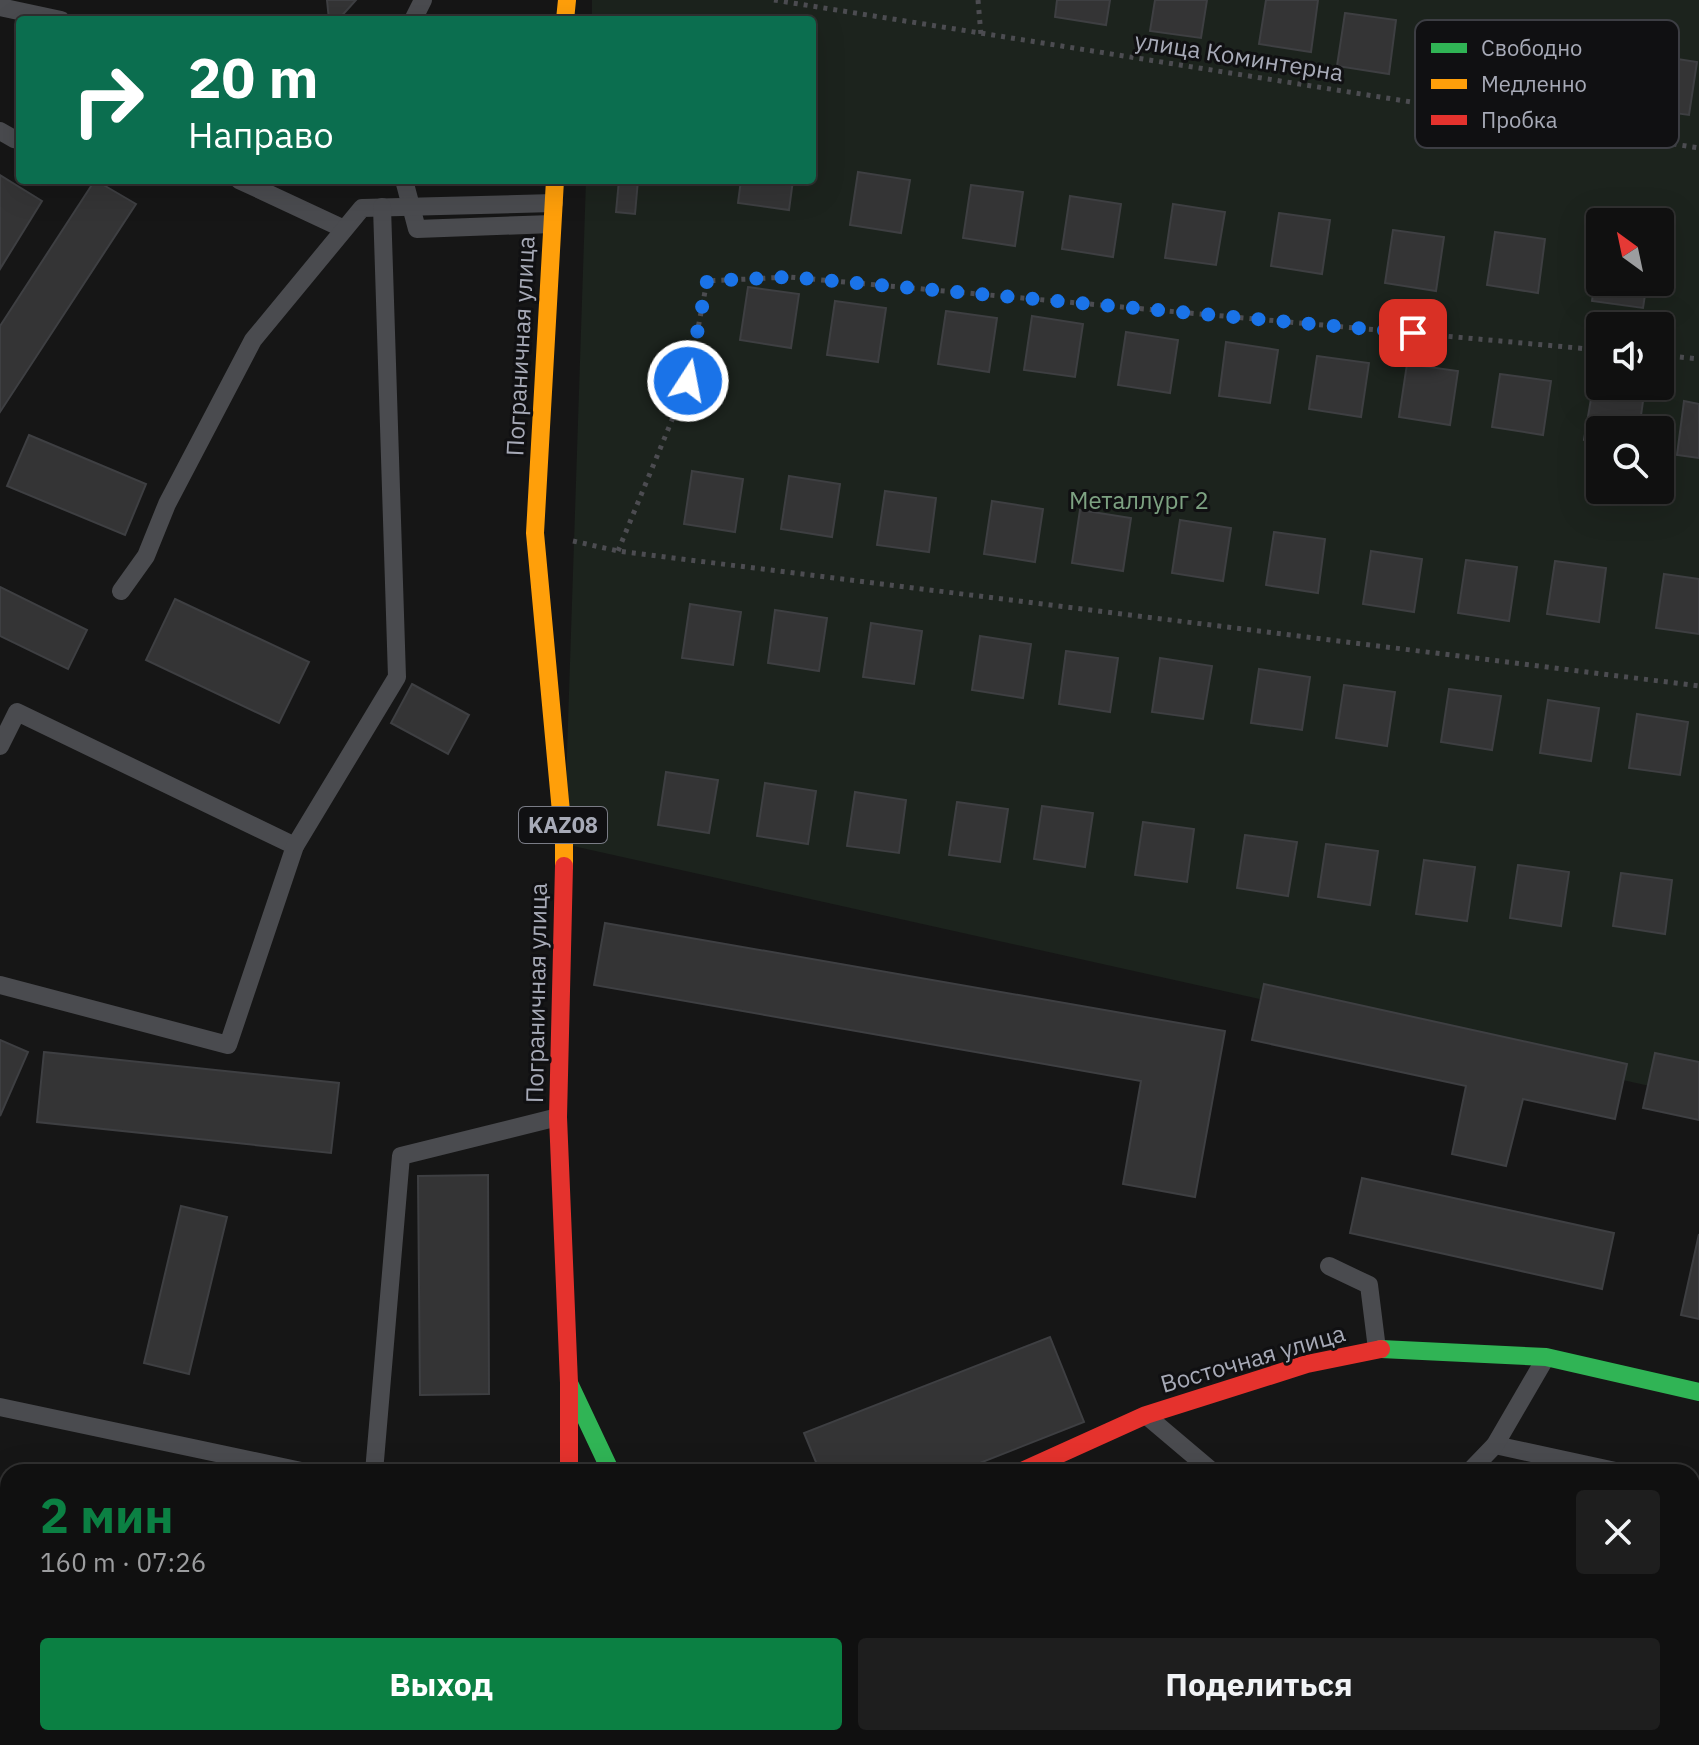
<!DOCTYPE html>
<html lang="ru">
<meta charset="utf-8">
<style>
body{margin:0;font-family:"IBM Plex Sans",sans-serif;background:#1e1e1e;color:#f1f3f6;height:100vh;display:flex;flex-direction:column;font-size:30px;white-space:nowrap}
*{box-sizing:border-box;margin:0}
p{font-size:26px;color:#9c9d9f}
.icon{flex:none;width:44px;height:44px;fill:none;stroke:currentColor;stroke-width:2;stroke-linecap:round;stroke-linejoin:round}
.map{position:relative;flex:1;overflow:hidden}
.details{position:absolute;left:0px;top:1464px;width:1700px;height:282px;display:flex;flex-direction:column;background:#101010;border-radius:24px 24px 0 0;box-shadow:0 8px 32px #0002,0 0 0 2px #303030}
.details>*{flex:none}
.top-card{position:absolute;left:16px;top:16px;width:800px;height:168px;border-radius:8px;box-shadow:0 8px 32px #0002,0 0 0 2px #303030;background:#0b6e4f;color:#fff;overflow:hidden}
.needle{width:52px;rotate:327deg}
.tools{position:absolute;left:1586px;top:208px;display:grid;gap:16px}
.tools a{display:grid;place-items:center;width:88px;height:88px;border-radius:8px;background:#101010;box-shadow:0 8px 32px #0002,0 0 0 2px #303030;font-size:40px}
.pin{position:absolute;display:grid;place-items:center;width:68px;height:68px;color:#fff;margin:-34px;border-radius:16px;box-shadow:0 4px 12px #0006}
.me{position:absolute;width:88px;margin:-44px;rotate:11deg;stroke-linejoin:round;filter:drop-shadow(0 0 6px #0008)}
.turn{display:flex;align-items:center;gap:28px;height:168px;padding:0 40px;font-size:36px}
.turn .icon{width:104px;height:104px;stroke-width:2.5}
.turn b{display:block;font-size:56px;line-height:68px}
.round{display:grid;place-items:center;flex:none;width:84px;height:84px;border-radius:8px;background:#1e1e1e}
.headline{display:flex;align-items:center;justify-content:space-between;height:136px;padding:0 40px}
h1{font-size:48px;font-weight:700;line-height:60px;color:#0b8043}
.button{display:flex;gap:16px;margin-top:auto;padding:16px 40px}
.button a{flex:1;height:92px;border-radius:8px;background:#0b8043;color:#fff;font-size:32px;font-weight:700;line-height:92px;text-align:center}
.button a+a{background:#1e1e1e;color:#f1f3f6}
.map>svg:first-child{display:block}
.green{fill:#1c231d;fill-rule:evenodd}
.building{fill:#343435;stroke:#3e3f42;stroke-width:2}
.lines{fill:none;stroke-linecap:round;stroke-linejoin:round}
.path{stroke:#4c4c51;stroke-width:5;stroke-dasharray:4 6;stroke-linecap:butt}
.lane{stroke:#4a4b4f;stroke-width:18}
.fast{stroke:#30b455;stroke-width:18}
.slow{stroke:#ff9f0a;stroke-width:18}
.jam{stroke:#e5322d;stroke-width:18}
.route{stroke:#1a73e8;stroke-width:14;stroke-dasharray:0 25.2}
.labels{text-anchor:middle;stroke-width:6;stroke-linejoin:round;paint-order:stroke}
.shield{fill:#101012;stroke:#7a7c86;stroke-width:2}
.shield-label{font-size:22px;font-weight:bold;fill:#a7aab7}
.street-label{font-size:24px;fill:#a7aab7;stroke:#101012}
.park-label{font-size:24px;fill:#7da282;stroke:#101012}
.key{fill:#101012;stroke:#3d3e44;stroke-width:2}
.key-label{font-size:22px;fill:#a7aab7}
</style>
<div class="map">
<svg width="1699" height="1745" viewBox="0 0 1699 1745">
<rect width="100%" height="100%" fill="#161616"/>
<path class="green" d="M592 0H1699V1097L564 844 586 180H812V20H592ZM1600 222H1660V282H1600ZM1600 326H1660V386H1600ZM1600 430H1660V490H1600Z"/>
<g class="building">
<polygon points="327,0 356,0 338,20 329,20"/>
<polygon points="1057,0 1110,0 1106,25 1055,17"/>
<polygon points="1155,0 1207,0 1201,38 1150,31"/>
<polygon points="1266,0 1318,0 1311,52 1259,44"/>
<polygon points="1345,13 1396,20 1389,74 1337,66"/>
<polygon points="1646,54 1697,62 1689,115 1638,108"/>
<polygon points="858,172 910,180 901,233 850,225"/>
<polygon points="0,175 42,201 0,269"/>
<polygon points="95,180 136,204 0,412 0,326"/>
<polygon points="619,180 638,180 635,214 616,212"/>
<polygon points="741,180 793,180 789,210 738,203"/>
<polygon points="971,185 1023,192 1015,246 963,238"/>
<polygon points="1070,196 1121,204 1113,257 1062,249"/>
<polygon points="1173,204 1225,212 1216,265 1165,258"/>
<polygon points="1279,213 1330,220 1322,274 1271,266"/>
<polygon points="1393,230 1444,237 1436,291 1385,283"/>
<polygon points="1495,232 1545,239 1538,293 1487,285"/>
<polygon points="1600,249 1600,282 1647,282 1643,308 1592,301"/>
<polygon points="748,287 799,294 791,348 740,340"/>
<polygon points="835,301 886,308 878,362 827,355"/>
<polygon points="946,311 997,318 989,372 938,364"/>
<polygon points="1032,316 1083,324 1075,377 1024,370"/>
<polygon points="1126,332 1178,340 1170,393 1118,385"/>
<polygon points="1226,342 1278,350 1270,403 1219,396"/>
<polygon points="1317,356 1369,363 1361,417 1309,409"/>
<polygon points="1407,364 1458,371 1450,425 1399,417"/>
<polygon points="1500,374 1551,381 1543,435 1492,427"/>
<polygon points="1593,387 1644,394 1639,430 1600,430 1600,442 1584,440"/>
<polygon points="1684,401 1699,404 1699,458 1677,455"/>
<polygon points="29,435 146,484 125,535 7,486"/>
<polygon points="692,471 743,479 735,532 684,524"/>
<polygon points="789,476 840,484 832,537 781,529"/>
<polygon points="885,491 936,498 929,552 877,545"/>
<polygon points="992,501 1043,509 1035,562 984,554"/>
<polygon points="1080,510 1131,518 1123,571 1072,563"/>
<polygon points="1180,520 1231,528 1223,581 1172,573"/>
<polygon points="1274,532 1325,539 1318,593 1266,585"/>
<polygon points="1371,551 1422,559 1414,612 1363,604"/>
<polygon points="1466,560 1517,567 1509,621 1458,613"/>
<polygon points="1555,561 1606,568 1599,622 1547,614"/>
<polygon points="1664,574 1699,579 1699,634 1656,628"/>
<polygon points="0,587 87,630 68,669 0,636"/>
<polygon points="175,599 309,662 279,723 146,660"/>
<polygon points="690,604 741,612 733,665 682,658"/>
<polygon points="775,610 827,618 819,671 768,663"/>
<polygon points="871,623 922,631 914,684 863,677"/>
<polygon points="980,636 1031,644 1023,698 972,690"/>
<polygon points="1066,651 1118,658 1110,712 1059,704"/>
<polygon points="1160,658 1212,666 1203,719 1152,712"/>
<polygon points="1259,669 1310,677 1302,730 1251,723"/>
<polygon points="412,684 469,715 448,754 391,723"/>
<polygon points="1344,685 1395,692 1387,746 1336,738"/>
<polygon points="1449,689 1501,696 1492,750 1441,742"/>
<polygon points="1548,700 1599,708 1591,761 1540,753"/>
<polygon points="1637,714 1688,722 1680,775 1629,768"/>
<polygon points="666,772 718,780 709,833 658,825"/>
<polygon points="765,783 816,791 808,844 757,836"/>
<polygon points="855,792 906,800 899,853 847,846"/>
<polygon points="957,802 1008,809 1000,862 949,855"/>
<polygon points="1042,806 1093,813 1085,867 1034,859"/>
<polygon points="1143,822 1194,829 1187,882 1135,875"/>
<polygon points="1245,835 1297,842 1288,896 1237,888"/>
<polygon points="1326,844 1378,851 1370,905 1318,897"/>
<polygon points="1424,860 1475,867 1467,921 1416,914"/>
<polygon points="1518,865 1569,872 1561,926 1510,918"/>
<polygon points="1621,873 1672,880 1665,934 1613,926"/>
<polygon points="605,923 1225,1031 1195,1197 1123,1184 1141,1081 594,985"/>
<polygon points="1264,984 1627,1064 1615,1119 1523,1099 1506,1166 1452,1154 1466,1086 1252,1040"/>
<polygon points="0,1040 28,1052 0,1116"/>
<polygon points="44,1052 339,1083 331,1153 37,1122"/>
<polygon points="1655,1053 1699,1062 1699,1120 1643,1108"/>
<polygon points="488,1175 489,1394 420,1395 418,1176"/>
<polygon points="1362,1178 1614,1233 1602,1289 1350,1233"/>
<polygon points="181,1206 227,1217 189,1374 144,1363"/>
<polygon points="1699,1234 1699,1319 1681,1315"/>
<polygon points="1050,1337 1084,1422 957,1472 820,1472 804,1433"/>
<polygon points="0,1534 8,1536 8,1644 0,1643"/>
<rect x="386" y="1738" width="100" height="7"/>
</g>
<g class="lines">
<g class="path">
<polyline points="774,0 1699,148"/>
<polyline points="978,0 981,35"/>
<polyline points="1660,355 1699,359"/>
<polyline points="573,541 618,551 1699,686"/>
<polyline points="618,551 688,381 707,281 789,277 1600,350"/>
<polyline points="999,1745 1000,1738"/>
</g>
<g class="lane">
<polyline points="0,7 61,20"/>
<polyline points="413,20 423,0"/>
<polyline points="0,131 14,139 20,140"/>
<polyline points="239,180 344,229"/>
<polyline points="404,180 417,229 552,224"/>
<polyline points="121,591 146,556 167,504 253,340 362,208 554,203"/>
<polyline points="0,746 17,712 295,846"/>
<polyline points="0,985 228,1045 295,846 397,677 382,207"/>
<polyline points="1329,1266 1369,1285 1377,1349"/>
<polyline points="0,1407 306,1472"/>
<polyline points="1148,1417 1213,1472"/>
<polyline points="1495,1445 1620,1472"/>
<polyline points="374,1472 401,1156 558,1117"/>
<polyline points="1469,1472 1495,1445 1545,1359"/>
<polyline points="1692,1488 1699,1489"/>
<polyline points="75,1745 78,1738"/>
<polyline points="351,1745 352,1738"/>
</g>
<g class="fast">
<polyline points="1381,1349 1546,1357 1699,1392"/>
<polyline points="569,1383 611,1472"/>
<polyline points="757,1745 765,1738"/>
</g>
<g class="slow">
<polyline points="565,20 567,0"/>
<polyline points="555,180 535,533 564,844 564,866"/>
<polyline points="572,1738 573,1745"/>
</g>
<g class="jam">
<polyline points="564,866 558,1117 569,1383 569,1472"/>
<polyline points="1020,1472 1146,1415 1307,1364 1381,1349"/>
</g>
</g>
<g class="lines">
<polyline class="route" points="688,381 707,281 789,277 1413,333"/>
</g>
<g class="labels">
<rect class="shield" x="519" y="807" width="88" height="36" rx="6"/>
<g class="shield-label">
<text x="563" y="833">KAZ08</text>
</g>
<g class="street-label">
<text transform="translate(1239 57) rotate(9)" y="8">улица Коминтерна</text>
<text transform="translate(521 346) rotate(-87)" y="8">Пограничная улица</text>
<text transform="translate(537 993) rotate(-89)" y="8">Пограничная улица</text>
<text transform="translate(1253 1359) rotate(-16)" y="8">Восточная улица</text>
</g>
<g class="park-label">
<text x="1139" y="509">Металлург 2</text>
</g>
</g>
<rect x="1415" y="20" width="264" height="128" rx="12" class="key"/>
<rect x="1431" y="43" width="36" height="10" fill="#30b455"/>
<rect x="1431" y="79" width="36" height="10" fill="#ff9f0a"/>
<rect x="1431" y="115" width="36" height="10" fill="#e5322d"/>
<g class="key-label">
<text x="1481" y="56">Свободно</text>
<text x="1481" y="92">Медленно</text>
<text x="1481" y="128">Пробка</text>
</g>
</svg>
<div class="tools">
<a><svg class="needle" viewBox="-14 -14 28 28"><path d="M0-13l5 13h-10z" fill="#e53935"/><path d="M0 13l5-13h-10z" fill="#9c9d9f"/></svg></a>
<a><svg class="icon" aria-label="sound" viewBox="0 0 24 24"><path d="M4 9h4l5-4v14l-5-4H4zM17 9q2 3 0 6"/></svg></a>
<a><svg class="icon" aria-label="search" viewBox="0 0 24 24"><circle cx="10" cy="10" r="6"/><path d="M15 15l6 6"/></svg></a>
</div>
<div class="pin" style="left:1413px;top:333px;background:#d93025"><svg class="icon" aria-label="arrive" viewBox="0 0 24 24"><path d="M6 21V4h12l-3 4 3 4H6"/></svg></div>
<svg class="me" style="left:688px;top:381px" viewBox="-20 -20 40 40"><circle r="17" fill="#1a73e8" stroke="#fff" stroke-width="3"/><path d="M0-11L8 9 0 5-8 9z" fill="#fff"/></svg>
<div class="top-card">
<div class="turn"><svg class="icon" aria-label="right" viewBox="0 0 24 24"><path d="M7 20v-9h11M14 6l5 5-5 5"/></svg><div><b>20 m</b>Направо</div></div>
</div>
<section class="details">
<div class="headline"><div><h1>2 мин</h1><p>160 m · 07:26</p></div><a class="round"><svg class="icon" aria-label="close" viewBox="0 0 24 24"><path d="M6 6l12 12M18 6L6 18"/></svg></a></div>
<div class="button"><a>Выход</a><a>Поделиться</a></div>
</section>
</div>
